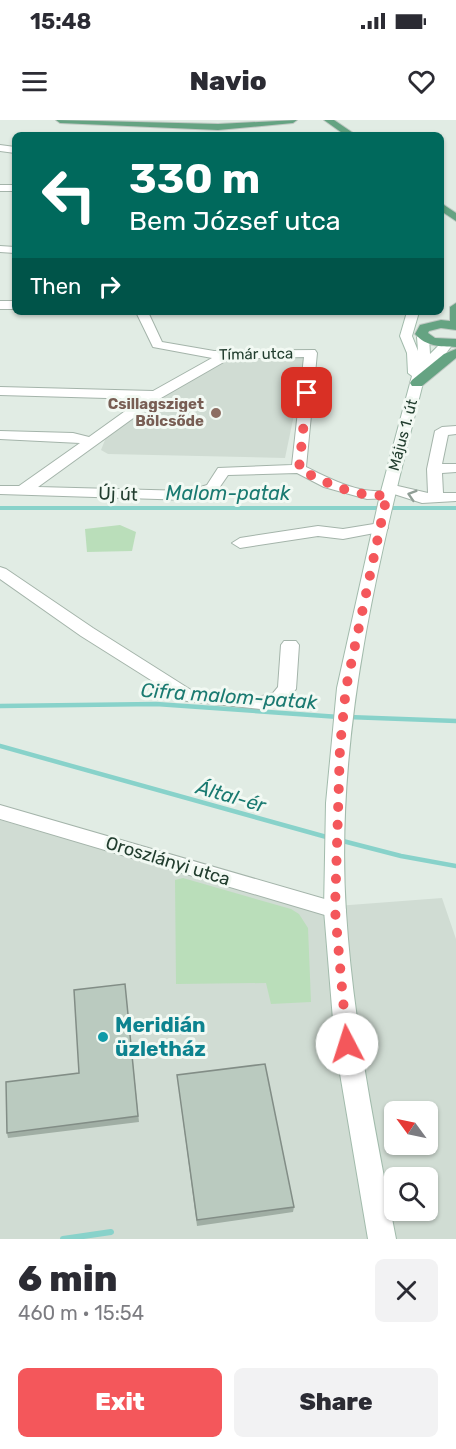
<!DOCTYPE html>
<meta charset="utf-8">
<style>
body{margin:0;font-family:Rubik,sans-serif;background:#f2f2f3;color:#2b2b33;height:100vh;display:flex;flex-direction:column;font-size:22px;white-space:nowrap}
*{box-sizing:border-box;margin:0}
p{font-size:20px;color:#7c7c81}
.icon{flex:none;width:33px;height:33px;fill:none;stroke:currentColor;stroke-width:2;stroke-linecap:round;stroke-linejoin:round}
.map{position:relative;height:1119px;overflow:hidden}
.details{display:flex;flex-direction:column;background:#fff;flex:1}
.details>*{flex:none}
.top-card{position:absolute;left:12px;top:12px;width:432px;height:183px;border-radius:9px;box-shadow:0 2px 4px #0004;background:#00695c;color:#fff;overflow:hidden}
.needle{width:39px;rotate:303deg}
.fabs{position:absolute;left:384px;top:981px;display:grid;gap:12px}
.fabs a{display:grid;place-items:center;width:54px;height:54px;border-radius:9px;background:#fff;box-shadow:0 2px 4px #0004;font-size:30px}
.pin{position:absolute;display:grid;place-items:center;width:51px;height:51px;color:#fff;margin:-26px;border-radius:12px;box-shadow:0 3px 9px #0006}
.me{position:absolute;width:66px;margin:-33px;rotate:355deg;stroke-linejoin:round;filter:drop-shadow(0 0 4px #0008)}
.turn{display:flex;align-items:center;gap:21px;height:126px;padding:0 18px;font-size:27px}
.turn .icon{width:78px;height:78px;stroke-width:2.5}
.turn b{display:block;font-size:42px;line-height:51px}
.then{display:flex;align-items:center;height:57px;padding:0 18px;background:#0003;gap:12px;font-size:22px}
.round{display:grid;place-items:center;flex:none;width:63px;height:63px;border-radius:9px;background:#f2f2f3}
.summary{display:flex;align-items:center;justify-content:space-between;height:102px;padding:0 18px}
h1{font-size:36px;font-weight:800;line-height:45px}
.action{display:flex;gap:12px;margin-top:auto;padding:12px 18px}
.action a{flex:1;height:69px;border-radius:9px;background:#f4575b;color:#fff;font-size:24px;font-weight:800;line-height:69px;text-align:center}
.action a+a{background:#f2f2f3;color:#2b2b33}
.status{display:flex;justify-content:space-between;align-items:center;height:42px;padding:0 30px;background:#fff;direction:ltr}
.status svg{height:16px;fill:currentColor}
header{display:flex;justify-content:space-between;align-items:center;height:78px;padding:0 18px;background:#fff;font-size:27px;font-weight:800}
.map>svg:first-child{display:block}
.built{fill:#d0dcd3;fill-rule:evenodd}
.green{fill:#badeba}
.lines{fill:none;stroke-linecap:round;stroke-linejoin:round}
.stream-far2{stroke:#88d2ca;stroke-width:4}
.stream-far1{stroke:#88d2ca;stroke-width:4.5}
.stream{stroke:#88d2ca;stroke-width:6}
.street-casing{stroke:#a4b4aa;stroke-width:2}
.secondary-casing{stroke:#a2bbac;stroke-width:2}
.primary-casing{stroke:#c1c9c4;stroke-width:2}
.street{fill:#fff;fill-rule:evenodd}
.secondary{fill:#fff;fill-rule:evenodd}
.primary{fill:#65a382;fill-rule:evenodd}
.wall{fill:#a0aea4}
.building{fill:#bacabf;stroke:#828d86;stroke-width:1.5}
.oneway{stroke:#909e96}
.route{stroke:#f4575b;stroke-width:10;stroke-dasharray:0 18}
.education-dot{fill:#8d6e63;stroke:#f2f9f3;stroke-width:2}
.culture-dot{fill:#0f9aa8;stroke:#f2f9f3;stroke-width:2}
.labels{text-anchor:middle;stroke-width:6;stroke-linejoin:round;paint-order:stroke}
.far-street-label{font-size:15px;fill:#213d2e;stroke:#f2f9f3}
.far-education-label{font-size:15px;font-weight:bold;fill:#785e54;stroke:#f2f9f3;text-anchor:end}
.street-label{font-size:18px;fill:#213d2e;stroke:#f2f9f3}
.water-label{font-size:20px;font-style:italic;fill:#1a7a71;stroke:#f2f9f3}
.near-culture-label{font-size:21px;font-weight:bold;fill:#0d838f;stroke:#f2f9f3;text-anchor:start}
</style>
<div class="status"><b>15:48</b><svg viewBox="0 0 49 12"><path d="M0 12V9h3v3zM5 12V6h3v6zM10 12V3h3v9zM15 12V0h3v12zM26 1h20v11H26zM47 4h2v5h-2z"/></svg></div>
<header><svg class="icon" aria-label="menu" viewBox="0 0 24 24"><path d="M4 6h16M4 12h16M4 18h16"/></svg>Navio<svg class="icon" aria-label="heart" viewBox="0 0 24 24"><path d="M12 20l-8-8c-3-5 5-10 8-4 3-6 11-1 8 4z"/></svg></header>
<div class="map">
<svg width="456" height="1119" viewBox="0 0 456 1119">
<rect width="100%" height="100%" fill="#e1ece4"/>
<g class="built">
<polygon points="306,237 285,338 108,334 101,330 107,315 166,273 227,239"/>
<path d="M0 700 310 788 442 778 456 819V1119H0ZM394 992H428V1024H394ZM394 1058H428V1090H394Z"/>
</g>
<g class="green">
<polygon points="120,405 136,412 132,431 87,432 85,409"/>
<polygon points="183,758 291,789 299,794 308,808 311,882 271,884 266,863 176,864 175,760"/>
</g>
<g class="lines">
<polyline class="stream-far2" points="0,388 456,388"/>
<g class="stream-far1">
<polyline points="0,586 156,584 339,597"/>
<polyline points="348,597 456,601"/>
<polyline points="0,626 330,718"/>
<polyline points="339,720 401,736 456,746"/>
</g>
<polyline class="stream" points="63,1119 111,1112"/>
<g class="street-casing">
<g id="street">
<polygon points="0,25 15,27 15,33 0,31"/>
<rect x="0" y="65" width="15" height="6"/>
<polygon points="0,126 15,127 15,133 0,132"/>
<rect x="0" y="181" width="15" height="8"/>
<path d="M136 192H148L162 222 214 231 315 230 317 233 306 347C330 359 357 373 383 371L382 368 384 365 389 364 428 373 427 349 435 311 442 307 456 306V314L448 315 442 344H456V352L442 353 443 373H456V381L422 383 394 374 392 378 367 379 324 367 297 353 228 355 217 371 189 380 0 374V366H19L80 323 0 319V311L73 313 89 317 142 279 0 275V267L153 271 212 238 153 227ZM304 237 292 345 218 348 207 365 188 371 38 367 161 278 229 239Z"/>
<polygon points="380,403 385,405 388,408 385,411 343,419 318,416 240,428 232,423 240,418 318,406 343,409"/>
<polygon points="0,447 6,449 93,508 191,570 259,577 273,573 278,567 281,525 284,521 296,521 299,525 296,569 285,581 260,589 187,581 181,579 81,516 0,459"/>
<polygon points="0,685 335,782 343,784 346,790 343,796 335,798 0,699"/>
</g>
</g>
<g class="secondary-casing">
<path id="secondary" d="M407 192H419L412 216 418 231 417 217 423 213 429 217 430 234 443 221H451L453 224 430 254 425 255C381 429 334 610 346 792 353 902 375 1010 396 1119H368L335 924 324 790 326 683 337 568 380 375 412 256 408 253 407 233 400 216Z"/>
</g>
<g class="primary-casing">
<g id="primary">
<polygon points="56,0 218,4 297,0 293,3 218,10 60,3"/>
<polygon points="324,0 334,0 356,15 345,15"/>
<polygon points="441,83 456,93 456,101 441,91"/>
<path d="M456 183V210L441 208 429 211 428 213 435 218 456 219V227C439 226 427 227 415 214L420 205 441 200 450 201V187Z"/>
<polygon points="456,229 456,238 422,266 412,266 410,263 412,260 444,234"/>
</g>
</g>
<use href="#street" class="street"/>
<use href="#secondary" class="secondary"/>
<use href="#primary" class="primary"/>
</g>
<g class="wall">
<polygon points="125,864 139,1002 8,1018 7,1013 79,953"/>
<polygon points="177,955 294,1087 293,1092 197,1106"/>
</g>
<g class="building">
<polygon points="125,864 138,996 7,1013 6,962 79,953 74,870"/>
<polygon points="265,944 294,1087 197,1100 177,955"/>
</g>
<defs><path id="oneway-chevron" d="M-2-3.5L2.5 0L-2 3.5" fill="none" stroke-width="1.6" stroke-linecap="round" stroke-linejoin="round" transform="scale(1.5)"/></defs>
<use class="oneway" href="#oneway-chevron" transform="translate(412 375) rotate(-163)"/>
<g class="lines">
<path class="route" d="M307 273 299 349C326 363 356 378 387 375L346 568 340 627 335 790 347 924"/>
</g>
<circle class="education-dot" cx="216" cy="293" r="6"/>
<circle class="culture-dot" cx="103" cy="917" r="6"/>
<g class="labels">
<g class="far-street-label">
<text transform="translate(256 234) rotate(-1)" y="5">Tímár utca</text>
<text transform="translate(403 315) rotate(-75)" y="5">Május 1. út</text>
</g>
<g class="far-education-label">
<text x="204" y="289">Csillagsziget<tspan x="204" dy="17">Bölcsőde</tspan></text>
</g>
<g class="street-label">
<text transform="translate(118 374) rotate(2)" y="6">Új út</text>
<text transform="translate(168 741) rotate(17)" y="6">Oroszlányi utca</text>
</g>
<g class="water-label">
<text x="228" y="380">Malom-patak</text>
<text transform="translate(229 576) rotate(4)" y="7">Cifra malom-patak</text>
<text transform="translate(231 676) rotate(16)" y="7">Által-ér</text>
</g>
<g class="near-culture-label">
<text x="115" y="912">Meridián<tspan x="115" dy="24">üzletház</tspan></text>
</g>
</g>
</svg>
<div class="fabs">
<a><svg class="needle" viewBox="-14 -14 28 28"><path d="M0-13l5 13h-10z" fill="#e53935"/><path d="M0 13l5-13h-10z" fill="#7c7c81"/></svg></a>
<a><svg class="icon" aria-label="search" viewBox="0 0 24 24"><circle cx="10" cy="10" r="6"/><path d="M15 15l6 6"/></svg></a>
</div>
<div class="pin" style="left:307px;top:273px;background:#d93025"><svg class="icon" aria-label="arrive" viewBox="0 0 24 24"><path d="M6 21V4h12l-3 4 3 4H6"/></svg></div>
<svg class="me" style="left:347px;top:924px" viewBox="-20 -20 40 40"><circle r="19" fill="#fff"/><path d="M0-13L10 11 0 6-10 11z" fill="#f4575b"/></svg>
<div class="top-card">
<div class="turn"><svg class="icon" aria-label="left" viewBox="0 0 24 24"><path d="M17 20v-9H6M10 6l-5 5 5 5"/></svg><div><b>330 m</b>Bem József utca</div></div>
<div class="then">Then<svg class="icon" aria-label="right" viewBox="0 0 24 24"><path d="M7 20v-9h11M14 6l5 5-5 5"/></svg></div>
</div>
</div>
<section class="details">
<div class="summary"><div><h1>6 min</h1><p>460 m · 15:54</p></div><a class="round"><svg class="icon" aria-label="close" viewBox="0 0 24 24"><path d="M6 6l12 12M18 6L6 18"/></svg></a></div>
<div class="action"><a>Exit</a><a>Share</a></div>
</section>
